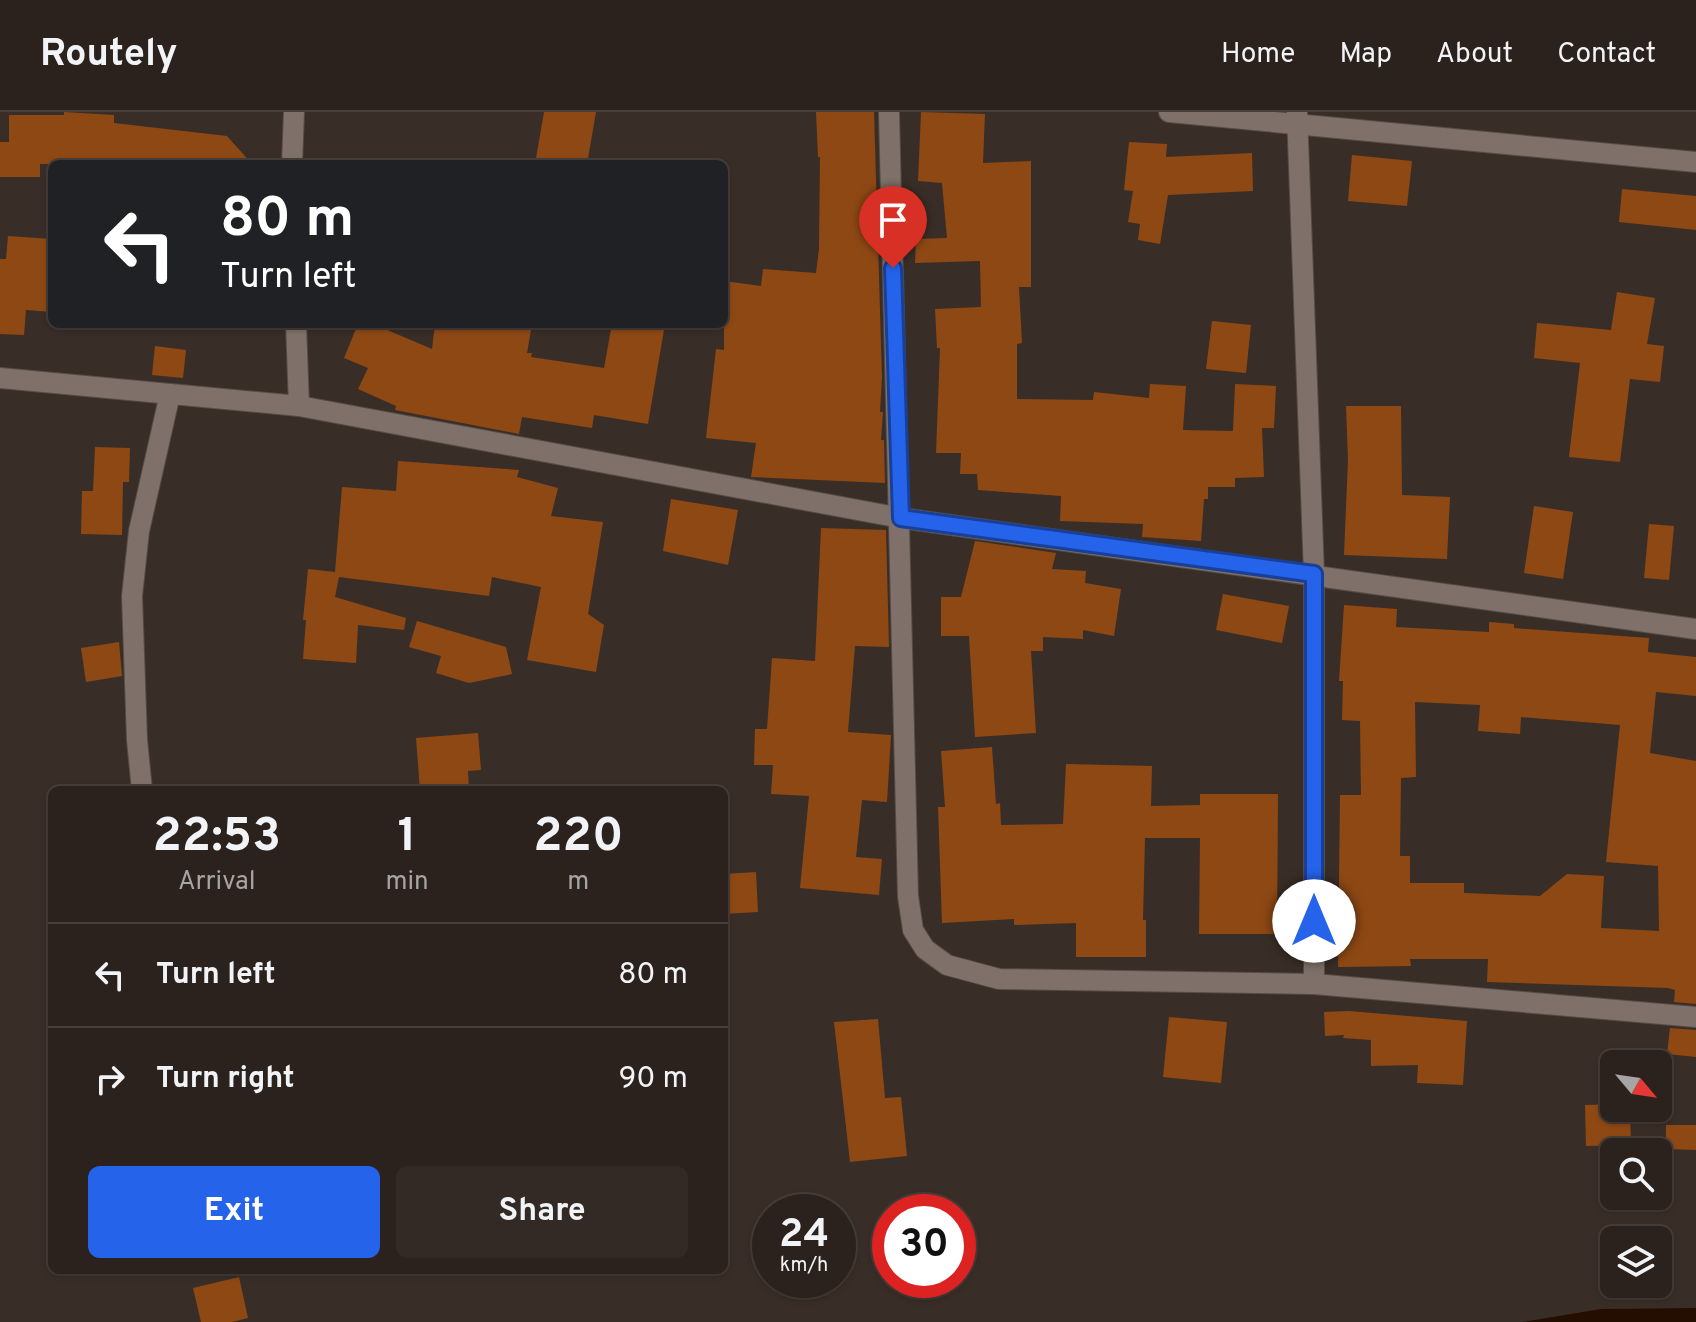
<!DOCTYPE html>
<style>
body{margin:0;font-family:Overpass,sans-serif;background:#332a26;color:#f1f3f6;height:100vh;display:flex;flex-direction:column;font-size:30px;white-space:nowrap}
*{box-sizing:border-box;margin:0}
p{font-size:26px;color:#a6a4a4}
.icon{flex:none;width:44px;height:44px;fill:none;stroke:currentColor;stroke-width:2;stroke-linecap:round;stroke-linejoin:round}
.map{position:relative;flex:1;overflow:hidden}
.panel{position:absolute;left:48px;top:674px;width:680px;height:488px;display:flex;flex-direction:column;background:#2b221d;border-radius:12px;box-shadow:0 2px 6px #0004,0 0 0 2px #473f3b}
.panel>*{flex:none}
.hud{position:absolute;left:48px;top:48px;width:680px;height:168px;border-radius:12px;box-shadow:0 2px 6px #0004,0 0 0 2px #473f3b;background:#202124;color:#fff;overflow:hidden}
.needle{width:52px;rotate:119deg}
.controls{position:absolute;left:1600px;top:938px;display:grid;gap:16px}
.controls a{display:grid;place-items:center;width:72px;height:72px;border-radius:12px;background:#2b221d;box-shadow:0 2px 6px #0004,0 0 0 2px #473f3b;font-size:40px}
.speed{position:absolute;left:752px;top:1082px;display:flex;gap:16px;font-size:40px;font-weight:700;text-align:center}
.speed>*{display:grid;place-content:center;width:104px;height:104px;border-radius:50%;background:#2b221d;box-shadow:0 2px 6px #0004,0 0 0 2px #473f3b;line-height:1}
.speed small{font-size:20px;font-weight:400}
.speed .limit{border:12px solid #d22;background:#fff;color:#111}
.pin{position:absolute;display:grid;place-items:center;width:68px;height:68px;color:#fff;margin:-82px -34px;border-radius:50% 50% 50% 0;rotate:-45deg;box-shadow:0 0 8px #0007}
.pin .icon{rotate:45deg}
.me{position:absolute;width:88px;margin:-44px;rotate:0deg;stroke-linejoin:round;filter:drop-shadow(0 0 6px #0008)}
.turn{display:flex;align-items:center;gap:28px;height:168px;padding:0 40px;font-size:36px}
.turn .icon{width:104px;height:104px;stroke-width:2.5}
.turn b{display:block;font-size:56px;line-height:68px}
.eta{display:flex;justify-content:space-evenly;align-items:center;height:136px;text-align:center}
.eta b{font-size:48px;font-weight:700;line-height:56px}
.action{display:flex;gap:16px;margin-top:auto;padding:16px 40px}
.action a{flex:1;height:92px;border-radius:12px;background:#2563eb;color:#fff;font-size:32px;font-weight:700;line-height:92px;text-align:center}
.action a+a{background:#332a26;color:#f1f3f6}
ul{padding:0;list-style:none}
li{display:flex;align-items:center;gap:24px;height:104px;padding:0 40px;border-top:2px solid #473f3b}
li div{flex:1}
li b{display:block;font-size:30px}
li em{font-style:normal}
header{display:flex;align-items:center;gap:48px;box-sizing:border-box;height:112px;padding:0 40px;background:#2b221d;border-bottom:2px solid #473f3b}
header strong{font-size:38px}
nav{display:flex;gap:44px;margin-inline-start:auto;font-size:28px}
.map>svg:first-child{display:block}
.water{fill:#240e02}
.building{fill:#8e4814;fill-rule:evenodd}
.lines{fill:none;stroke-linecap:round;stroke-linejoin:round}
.minor-casing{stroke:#554c46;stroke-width:22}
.minor{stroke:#7f7169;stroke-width:20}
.route-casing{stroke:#184099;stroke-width:20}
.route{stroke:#2563eb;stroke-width:14}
</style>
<header>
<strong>Routely</strong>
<nav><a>Home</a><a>Map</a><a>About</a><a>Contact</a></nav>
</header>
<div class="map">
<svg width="1696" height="1210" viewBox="0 0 1696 1210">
<rect width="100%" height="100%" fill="#392e27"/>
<polygon class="water" points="1696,1196 1696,1210 1522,1210 1601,1197"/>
<g class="building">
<polygon points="64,0 114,3 114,11 227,24 252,52 40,52 40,65 0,65 0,30 9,30 9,3 64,3"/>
<polygon points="544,0 596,0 587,52 535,52"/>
<polygon points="816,0 874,0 882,265 880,300 883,300 881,328 884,328 885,371 751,365 756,331 706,326 716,237 724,238 724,169 761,174 763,157 816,161 819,137 820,45 818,45"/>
<polygon points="921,0 985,2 983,51 1031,49 1031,175 1019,175 1022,231 1017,232 1017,287 1093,288 1094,280 1149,286 1150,272 1186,274 1183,318 1233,319 1235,272 1276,274 1274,316 1262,316 1264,365 1235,366 1235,375 1208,375 1208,387 1204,387 1201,429 1142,425 1143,412 1060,409 1061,384 978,378 977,362 960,362 961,341 936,341 940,236 937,236 935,197 981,195 980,149 915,151 916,127 947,126 942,71 918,69"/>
<polygon points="1129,30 1167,32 1166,45 1252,41 1253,79 1168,83 1160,132 1138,128 1140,112 1128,110 1133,79 1124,78"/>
<polygon points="1352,43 1412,49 1407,94 1348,89"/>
<polygon points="1622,77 1696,84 1696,118 1619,110"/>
<polygon points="8,124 52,127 52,200 26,198 24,223 0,222 0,147 6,147"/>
<polygon points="1617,180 1655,186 1647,232 1664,234 1660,270 1630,267 1620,350 1569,345 1580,251 1534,246 1537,211 1611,218"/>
<polygon points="1212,209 1251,213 1246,261 1206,257"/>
<polygon points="358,212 373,212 432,237 435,212 532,212 527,241 532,241 531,245 604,256 612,212 665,212 648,312 594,303 592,316 522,305 519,322 395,298 396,294 358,277 368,256 344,246"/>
<polygon points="155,234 186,238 183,266 152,263"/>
<polygon points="1346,294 1401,294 1402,383 1450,385 1447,447 1344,443 1348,348"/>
<polygon points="95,335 130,336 129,370 123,370 122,423 81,422 82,379 93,379"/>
<polygon points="398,349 519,358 517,365 558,376 551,404 603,410 588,502 604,513 596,560 527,548 541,475 492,465 489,484 339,465 335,485 406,506 404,518 358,513 356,551 303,547 306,508 303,508 308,457 335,460 342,375 396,379"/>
<polygon points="671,387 738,398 728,453 663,439"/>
<polygon points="1534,394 1573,400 1563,467 1524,461"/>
<polygon points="1649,412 1674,414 1669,468 1644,466"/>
<polygon points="821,416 886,418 889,535 855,534 848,620 891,623 887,690 862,688 856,745 882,747 879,783 800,776 809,684 771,682 773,653 754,653 755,617 767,617 772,546 815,549"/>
<polygon points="975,429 1056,441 1052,457 1086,459 1085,471 1121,477 1114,524 1083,518 1083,527 1043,525 1043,539 1031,539 1036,621 975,625 969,524 941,524 941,485 961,485"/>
<polygon points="1223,482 1289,494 1282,531 1216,518"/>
<path d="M1344 493 1397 497 1396 515 1489 520V510L1514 512V516L1649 526 1648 540 1696 545V584L1656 580 1650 641 1696 649V892L1674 890 1675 878 1668 876 1487 870 1488 847H1410L1411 854 1338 855 1340 683H1361L1360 609 1342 608 1343 569H1339ZM1415 590 1480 593 1478 619 1520 622 1521 605 1620 613 1606 750 1658 754 1659 819 1601 816 1604 764 1567 762 1540 784 1464 781V771H1410V744H1400L1401 666 1416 665Z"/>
<polygon points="417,509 506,535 512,562 469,571 436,561 441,544 409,535"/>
<polygon points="119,530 122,564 86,570 81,536"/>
<polygon points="478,621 481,658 468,659 469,678 420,678 416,626"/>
<polygon points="992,635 996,692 1000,691 1001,713 1063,712 1066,652 1152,654 1151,694 1200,693 1200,682 1278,682 1277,822 1199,822 1200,726 1145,726 1143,808 1146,808 1146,845 1076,845 1076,811 1014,813 1014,807 942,811 938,695 945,695 941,639"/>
<polygon points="756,760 758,800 724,802 724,762"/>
<polygon points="1349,899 1467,909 1463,973 1417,971 1418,953 1371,954 1371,928 1343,926 1344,923 1325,924 1324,900"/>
<polygon points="1169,905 1227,910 1221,971 1163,965"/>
<polygon points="878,907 885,986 901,985 907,1044 850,1050 834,910"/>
<polygon points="1670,916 1696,918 1696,945 1667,942"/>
<polygon points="1614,992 1614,996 1630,996 1631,1033 1586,1034 1585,993"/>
<polygon points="1666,1013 1696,1013 1696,1038 1666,1037"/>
<polygon points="239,1165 248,1206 232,1210 201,1210 193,1176"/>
</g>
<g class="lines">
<g class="minor-casing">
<g id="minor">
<polyline points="889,0 908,784 913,818 925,837 947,853 999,867 1314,872 1696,905"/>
<polyline points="1169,0 1696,50"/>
<polyline points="1297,0 1314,462 1314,872"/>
<polyline points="292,52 294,0"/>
<polyline points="296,212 299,294"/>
<polyline points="0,266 299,294 901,406 1696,517"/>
<polyline points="142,678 137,628 132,484 139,419 170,282"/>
</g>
</g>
<use href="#minor" class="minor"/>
</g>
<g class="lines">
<g class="route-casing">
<polyline id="route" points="893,156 901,406 1314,462 1314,809"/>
</g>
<use href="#route" class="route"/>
</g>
</svg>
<div class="controls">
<a><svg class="needle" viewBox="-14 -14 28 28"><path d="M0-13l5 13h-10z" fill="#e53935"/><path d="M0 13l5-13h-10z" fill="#a6a4a4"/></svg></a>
<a><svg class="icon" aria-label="search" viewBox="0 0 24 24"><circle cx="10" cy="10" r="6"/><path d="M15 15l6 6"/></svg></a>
<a><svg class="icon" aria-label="layers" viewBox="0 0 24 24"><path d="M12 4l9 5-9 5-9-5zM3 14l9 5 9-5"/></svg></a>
</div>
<div class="speed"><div>24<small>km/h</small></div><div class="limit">30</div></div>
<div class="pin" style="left:893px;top:156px;background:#d93025"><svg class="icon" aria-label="arrive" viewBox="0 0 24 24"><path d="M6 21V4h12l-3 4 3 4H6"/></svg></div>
<svg class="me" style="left:1314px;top:809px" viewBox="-20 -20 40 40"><circle r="19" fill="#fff"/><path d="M0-13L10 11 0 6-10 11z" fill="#2563eb"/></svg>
<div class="hud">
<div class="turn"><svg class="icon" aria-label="left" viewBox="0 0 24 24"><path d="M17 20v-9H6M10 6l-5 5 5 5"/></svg><div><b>80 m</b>Turn left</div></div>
</div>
<section class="panel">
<div class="eta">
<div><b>22:53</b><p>Arrival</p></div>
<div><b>1</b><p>min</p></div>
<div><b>220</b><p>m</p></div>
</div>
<ul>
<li><svg class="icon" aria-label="left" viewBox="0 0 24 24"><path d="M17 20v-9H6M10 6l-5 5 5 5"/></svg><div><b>Turn left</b></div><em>80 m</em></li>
<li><svg class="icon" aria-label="right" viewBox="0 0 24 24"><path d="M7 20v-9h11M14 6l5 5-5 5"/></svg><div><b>Turn right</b></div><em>90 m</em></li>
</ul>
<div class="action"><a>Exit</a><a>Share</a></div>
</section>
</div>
